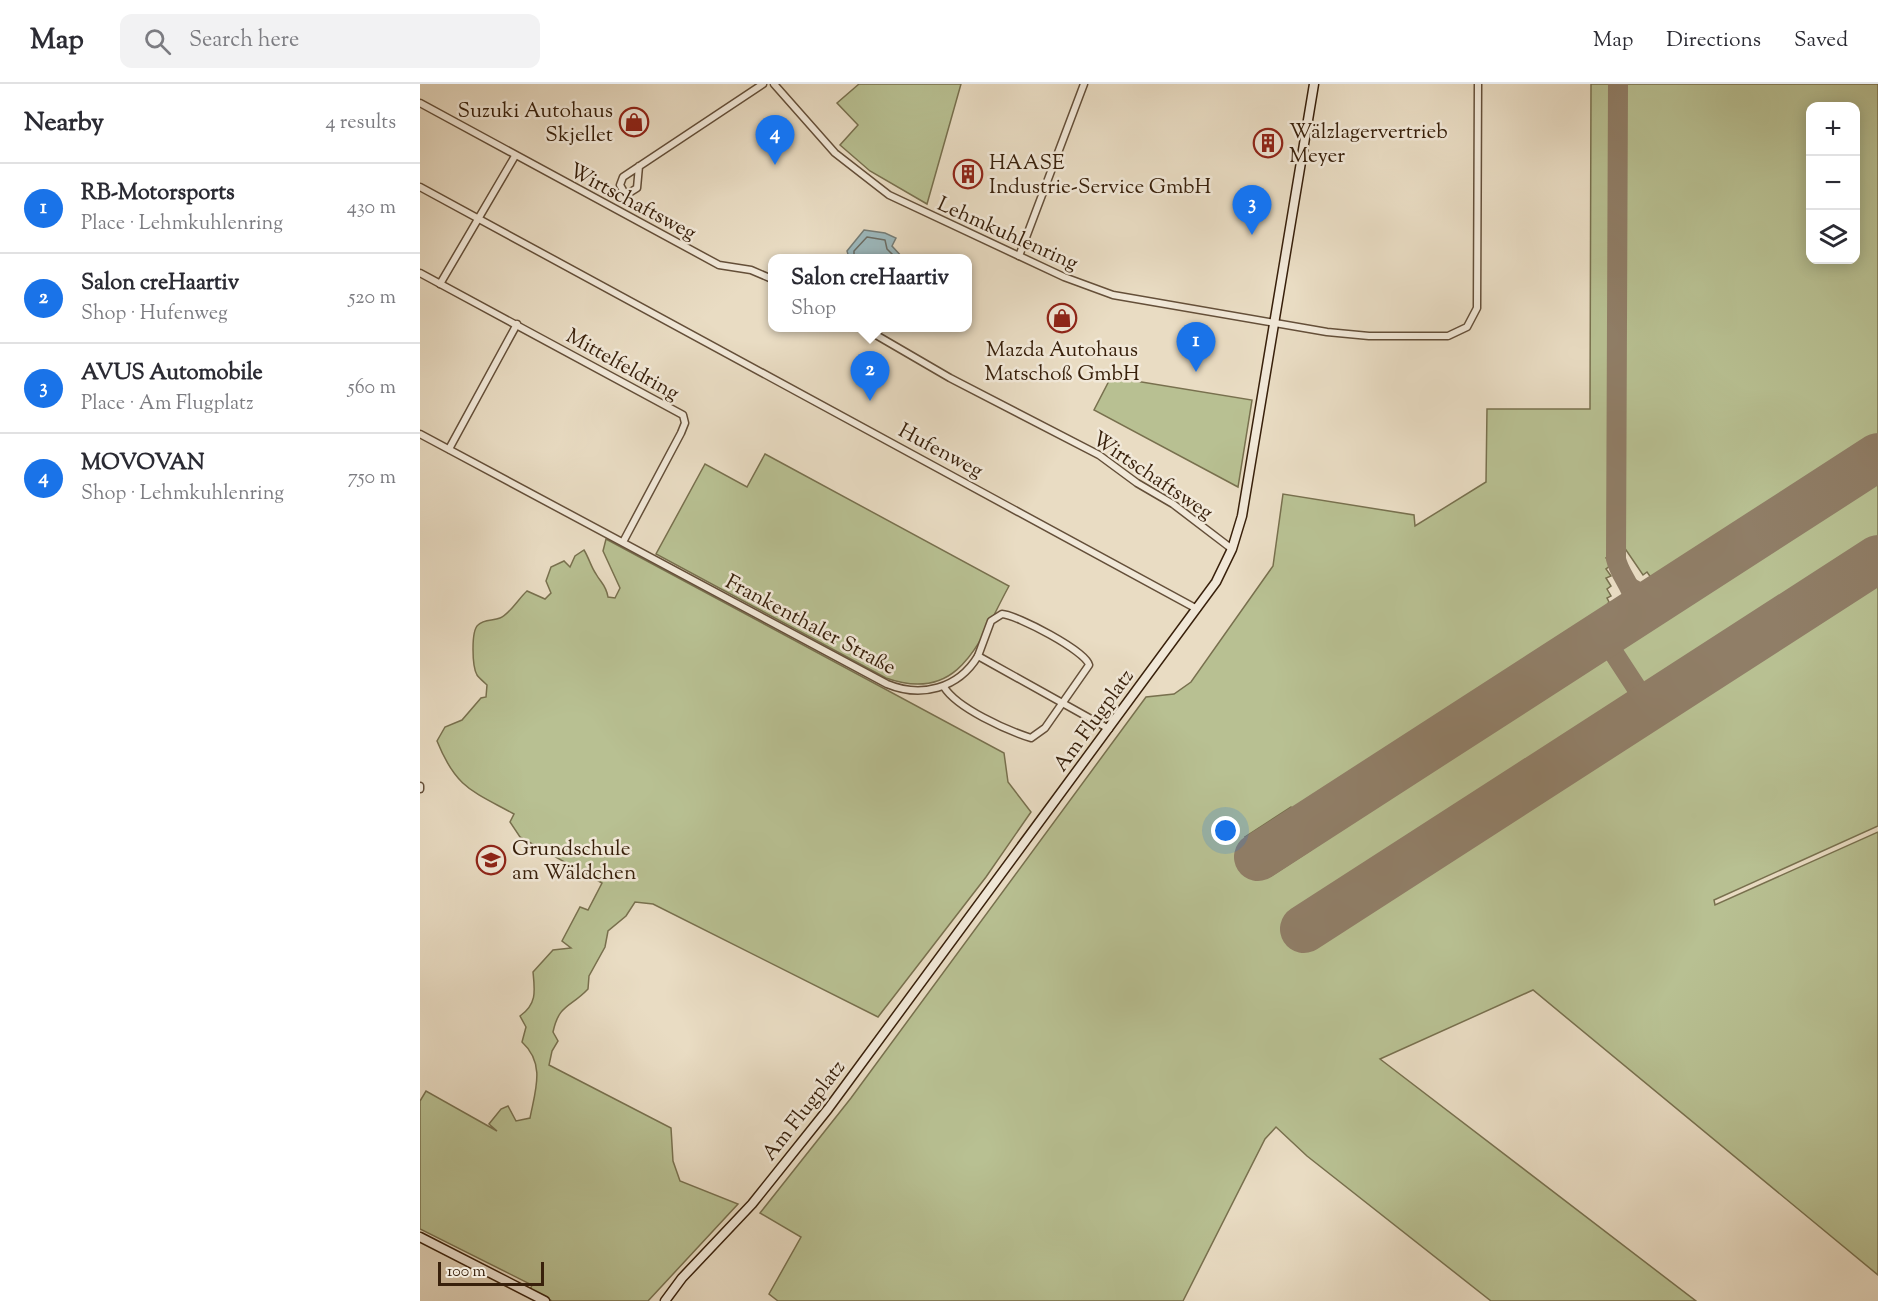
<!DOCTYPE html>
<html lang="en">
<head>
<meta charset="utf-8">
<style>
	:root { --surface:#fff; --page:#f2f2f3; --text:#2b2b33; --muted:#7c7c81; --line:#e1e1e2; --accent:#1a73e8 }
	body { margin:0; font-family:"Sorts Mill Goudy",serif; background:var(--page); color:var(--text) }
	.controls { position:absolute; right:18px; top:18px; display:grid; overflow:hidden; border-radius:12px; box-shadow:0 3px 15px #0003 }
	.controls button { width:54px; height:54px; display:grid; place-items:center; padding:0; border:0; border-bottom:2px solid var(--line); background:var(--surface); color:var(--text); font:30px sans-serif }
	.scale { position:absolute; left:18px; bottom:15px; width:106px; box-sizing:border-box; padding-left:6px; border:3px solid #38200b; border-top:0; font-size:16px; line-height:21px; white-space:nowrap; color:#38200b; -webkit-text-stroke:4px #f1e8d8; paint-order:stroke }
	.you { position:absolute; left:806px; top:747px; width:21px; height:21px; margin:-15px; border:4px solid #fff; border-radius:50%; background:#1a73e8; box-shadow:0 0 0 9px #1a73e833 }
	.badge { display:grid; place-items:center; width:39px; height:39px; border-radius:50%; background:var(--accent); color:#fff; font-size:20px; font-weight:700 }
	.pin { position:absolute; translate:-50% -50px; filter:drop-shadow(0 2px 3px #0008) }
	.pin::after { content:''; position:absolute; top:32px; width:21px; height:18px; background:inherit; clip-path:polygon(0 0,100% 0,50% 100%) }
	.popup { position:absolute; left:348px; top:170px; width:204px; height:78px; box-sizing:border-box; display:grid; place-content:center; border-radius:12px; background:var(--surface); filter:drop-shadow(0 2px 4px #0005); font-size:20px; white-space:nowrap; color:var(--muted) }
	.popup b { font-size:22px; color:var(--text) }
	.popup::after { content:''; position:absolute; left:50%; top:100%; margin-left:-12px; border:12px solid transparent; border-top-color:var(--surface) }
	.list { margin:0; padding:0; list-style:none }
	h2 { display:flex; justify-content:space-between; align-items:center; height:78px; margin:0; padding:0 24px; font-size:26px }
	h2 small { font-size:20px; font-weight:400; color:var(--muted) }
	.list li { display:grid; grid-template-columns:39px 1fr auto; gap:18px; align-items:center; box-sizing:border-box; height:90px; padding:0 24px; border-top:2px solid var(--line) }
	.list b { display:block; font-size:22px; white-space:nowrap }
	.list p { margin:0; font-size:20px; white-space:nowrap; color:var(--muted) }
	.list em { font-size:20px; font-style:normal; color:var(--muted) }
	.icon { flex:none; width:33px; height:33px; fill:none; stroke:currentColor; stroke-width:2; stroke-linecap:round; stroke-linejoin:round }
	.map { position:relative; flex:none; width:1458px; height:1217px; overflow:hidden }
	header { display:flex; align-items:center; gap:36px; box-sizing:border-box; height:84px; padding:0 30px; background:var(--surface); border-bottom:2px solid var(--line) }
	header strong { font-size:28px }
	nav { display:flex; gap:33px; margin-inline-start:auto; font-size:21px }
	.search { width:420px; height:54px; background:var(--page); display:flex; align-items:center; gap:15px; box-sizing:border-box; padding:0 21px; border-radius:12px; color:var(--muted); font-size:22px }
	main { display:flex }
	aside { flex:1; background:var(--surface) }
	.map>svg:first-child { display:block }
	.green { fill:#b8c092; stroke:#78704e; stroke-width:1.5; fill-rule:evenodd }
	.water { fill:#9cb9be; stroke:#747c76; stroke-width:1.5 }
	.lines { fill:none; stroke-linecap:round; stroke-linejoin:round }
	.shore { stroke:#6a6c64; stroke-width:1.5 }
	.taxiway { stroke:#907e67; stroke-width:20 }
	.runway { stroke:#907e67; stroke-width:48 }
	.street-casing { stroke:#644f39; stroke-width:9 }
	.secondary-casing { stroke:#38200b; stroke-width:11 }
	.street { stroke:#f1e8d8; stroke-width:6 }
	.secondary { stroke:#f1e8d8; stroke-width:8 }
	.labels { text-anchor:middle; stroke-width:5; stroke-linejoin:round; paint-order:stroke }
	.poi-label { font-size:21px; fill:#38200b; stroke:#f1e8d8; text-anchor:start }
	.street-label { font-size:21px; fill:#38200b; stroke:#f1e8d8 }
</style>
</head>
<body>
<header>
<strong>Map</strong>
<div class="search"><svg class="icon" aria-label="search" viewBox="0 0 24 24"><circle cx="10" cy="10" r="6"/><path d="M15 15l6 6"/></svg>Search here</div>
<nav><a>Map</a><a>Directions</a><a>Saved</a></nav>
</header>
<main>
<aside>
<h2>Nearby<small>4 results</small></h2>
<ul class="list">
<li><span class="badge">1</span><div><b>RB-Motorsports</b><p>Place · Lehmkuhlenring</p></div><em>430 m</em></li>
<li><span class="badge">2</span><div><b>Salon creHaartiv</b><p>Shop · Hufenweg</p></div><em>520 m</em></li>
<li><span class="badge">3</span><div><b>AVUS Automobile</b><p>Place · Am Flugplatz</p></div><em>560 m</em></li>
<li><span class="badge">4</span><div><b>MOVOVAN</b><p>Shop · Lehmkuhlenring</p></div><em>750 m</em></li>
</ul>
</aside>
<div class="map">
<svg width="1458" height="1217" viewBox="0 0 1458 1217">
	<rect width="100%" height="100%" fill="#e9dcc3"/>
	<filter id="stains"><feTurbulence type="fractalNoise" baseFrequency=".00333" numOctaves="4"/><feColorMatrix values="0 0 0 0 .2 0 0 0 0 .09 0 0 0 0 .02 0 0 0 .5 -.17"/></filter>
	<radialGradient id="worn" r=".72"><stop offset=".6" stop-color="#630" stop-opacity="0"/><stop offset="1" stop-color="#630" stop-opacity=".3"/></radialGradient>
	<g class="green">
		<polygon points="439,0 541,0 507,120 450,87 420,61 438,41 417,19"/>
		<polygon points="1171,0 1192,0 1191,470 1186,474 1191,481 1186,485 1191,492 1186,494 1191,502 1187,505 1191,512 1187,514 1189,518 1182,528 1185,531 876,730 871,723 825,753 851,792 891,766 887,759 1458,391 1458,742 1294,816 1295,821 1458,748 1458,1191 1113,906 960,975 1276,1217 1071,1217 887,1072 856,1043 845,1055 763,1217 358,1217 349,1210 381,1153 340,1129 431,1014 726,613 754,610 771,598 853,482 863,410 994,431 995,442 1066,398 1067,325 1170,325"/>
		<path d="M1203 0H1458V355L1239 496 1236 493 1232 495 1227 488 1223 491 1204 463 1202 464ZM1390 22H1436V176H1390Z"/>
		<polygon points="691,293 832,316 818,403 674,326"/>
		<path d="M345 370 589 502C560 555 541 621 466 594L236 470 285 380 327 403Z"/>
		<path d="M186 455 584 669 588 698 611 728 566 793 458 933 233 820 215 818 206 832 188 847 185 863 169 892 168 905C150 924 139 920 133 948L138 957 132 967 129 981 251 1044 253 1077 260 1097 318 1120 228 1217H132L110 1206 112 1201 0 1145V1017L6 1007 77 1047 69 1040 81 1025 88 1022 96 1037 110 1034C115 1007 126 980 102 958L106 943 100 932C117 920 115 907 113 888L133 866 151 864 142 857 160 823 168 826 182 799 100 753 90 738 94 730C52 707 36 704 17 657L25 643 42 636 61 614 66 613 67 601C64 598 59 594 57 591 52 582 51 547 58 541 64 535 73 537 80 534 89 531 99 514 107 507L125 515 131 509 126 497 131 483 144 477 150 483 155 472 164 466C169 474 171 483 176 490 181 499 186 501 188 513L195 514 200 504 183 467Z"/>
	</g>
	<polygon class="water" points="444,146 465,149 476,154 472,162 483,174 429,174 427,167"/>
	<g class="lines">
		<polyline class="shore" points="434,174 434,167 447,153 465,156 467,165 476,174"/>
		<g class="taxiway">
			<path d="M1198 0 1196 475C1201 498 1228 515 1204 537"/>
			<polyline points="1211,504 1227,513 1244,510"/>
			<polyline points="1182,551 1229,623"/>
		</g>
		<g class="runway">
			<polyline points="838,773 1458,373"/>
			<polyline points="884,845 1458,475"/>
		</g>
		<g class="street-casing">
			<g id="street">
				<polyline points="354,0 415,69 469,111 644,193 693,211 907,248 949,252 1028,252 1047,243 1057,224 1058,0"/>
				<polyline points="0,19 299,181 331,186 352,195"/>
				<polyline points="219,82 217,104 209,109 204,108 200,101 203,93 343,0"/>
				<polyline points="0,103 777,525"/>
				<polyline points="599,172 664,0"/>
				<polyline points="0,189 263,331 265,339 261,349 203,458"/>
				<polyline points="20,200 95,72"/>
				<polyline points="444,244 530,294 679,371 717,399 753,420 812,465"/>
				<path d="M0 350 467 600C501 614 538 605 558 572L689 645"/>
				<polyline points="29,365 97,240"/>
				<path d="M524 603C537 624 586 646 611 654L625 644 669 581C666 567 597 531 582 530L571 537 558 572"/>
				<polyline points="0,702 0,705"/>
			</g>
		</g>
		<g class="secondary-casing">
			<g id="secondary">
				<polyline points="0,1153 125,1217"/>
				<polyline points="245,1217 262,1194 332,1120 408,1025 796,498 812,465 822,432 894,0"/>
			</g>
		</g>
		<use href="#street" class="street"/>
		<use href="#secondary" class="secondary"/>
	</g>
	<defs>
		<g id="shop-ring" transform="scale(1.5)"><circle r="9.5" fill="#f1e8d8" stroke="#8f2418" stroke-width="1.5"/><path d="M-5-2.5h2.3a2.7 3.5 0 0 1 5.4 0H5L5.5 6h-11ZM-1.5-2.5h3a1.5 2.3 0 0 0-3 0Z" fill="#8f2418"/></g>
		<g id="building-ring" transform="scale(1.5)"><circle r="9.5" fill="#f1e8d8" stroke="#8f2418" stroke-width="1.5"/><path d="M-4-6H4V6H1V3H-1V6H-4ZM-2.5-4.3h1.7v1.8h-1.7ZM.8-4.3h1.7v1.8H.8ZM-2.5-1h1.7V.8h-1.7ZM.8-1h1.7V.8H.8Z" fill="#8f2418"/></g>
		<g id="school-ring" transform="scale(1.5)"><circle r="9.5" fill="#f1e8d8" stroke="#8f2418" stroke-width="1.5"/><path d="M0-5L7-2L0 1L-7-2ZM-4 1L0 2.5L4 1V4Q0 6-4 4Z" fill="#8f2418"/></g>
	</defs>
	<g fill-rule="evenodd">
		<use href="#shop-ring" x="214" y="38"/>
		<use href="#building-ring" x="848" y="59"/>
		<use href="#building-ring" x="548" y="90"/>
		<use href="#shop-ring" x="642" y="234"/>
		<use href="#school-ring" x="71" y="776"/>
	</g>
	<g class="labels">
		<g class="poi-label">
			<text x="193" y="33" text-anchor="end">Suzuki Autohaus<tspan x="193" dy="24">Skjellet</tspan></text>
			<text x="869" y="54">Wälzlagervertrieb<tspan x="869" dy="24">Meyer</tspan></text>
			<text x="569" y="85">HAASE<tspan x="569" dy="24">Industrie-Service GmbH</tspan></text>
			<text x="642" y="272" text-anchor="middle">Mazda Autohaus<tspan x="642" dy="24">Matschoß GmbH</tspan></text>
			<text x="92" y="771">Grundschule<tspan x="92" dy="24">am Wäldchen</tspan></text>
		</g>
		<g class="street-label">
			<text transform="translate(213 117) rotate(28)" y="7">Wirtschaftsweg</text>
			<text transform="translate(588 149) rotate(24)" y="7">Lehmkuhlenring</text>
			<text transform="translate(203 280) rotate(29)" y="7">Mittelfeldring</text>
			<text transform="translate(521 366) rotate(28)" y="7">Hufenweg</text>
			<text transform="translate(733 391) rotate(34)" y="7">Wirtschaftsweg</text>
			<text transform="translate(391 540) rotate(28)" y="7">Frankenthaler Straße</text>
			<text transform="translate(673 636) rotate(-54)" y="7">Am Flugplatz</text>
			<text transform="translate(383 1026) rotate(-52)" y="7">Am Flugplatz</text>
		</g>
	</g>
	<rect width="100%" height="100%" filter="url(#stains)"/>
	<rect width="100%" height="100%" fill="url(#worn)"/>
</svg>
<div class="controls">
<button>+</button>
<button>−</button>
<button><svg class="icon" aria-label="layers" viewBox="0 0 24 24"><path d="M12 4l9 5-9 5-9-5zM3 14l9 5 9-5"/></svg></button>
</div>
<div class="scale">100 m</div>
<div class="you"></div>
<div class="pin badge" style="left:776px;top:288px">1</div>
<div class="pin badge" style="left:450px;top:317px">2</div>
<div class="popup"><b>Salon creHaartiv</b>Shop</div>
<div class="pin badge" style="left:832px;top:151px">3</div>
<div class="pin badge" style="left:355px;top:81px">4</div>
</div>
</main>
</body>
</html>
